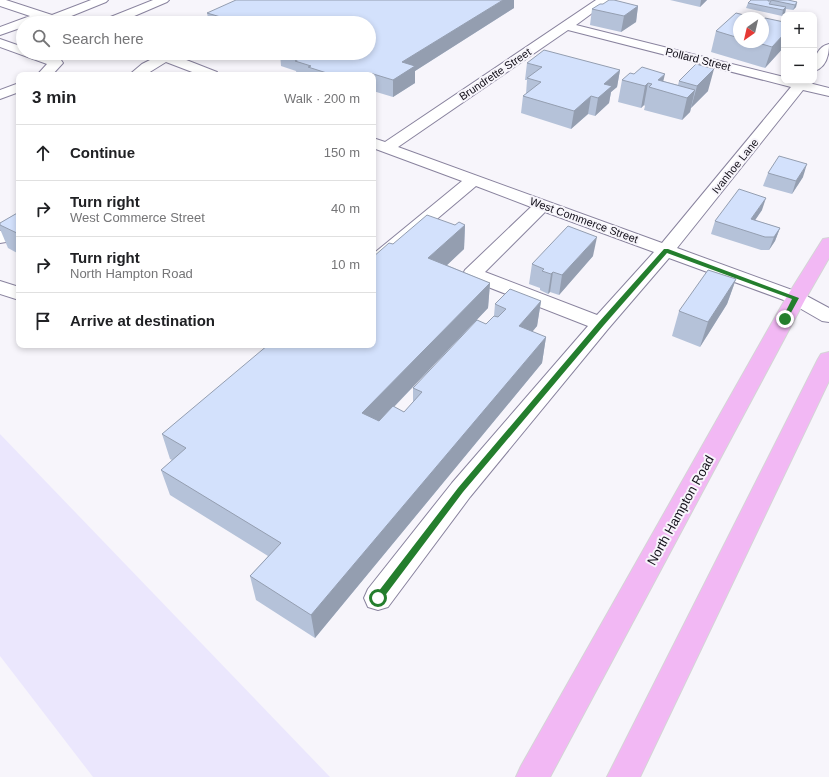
<!DOCTYPE html>
<html lang="en">
<head>
<meta charset="utf-8">
<style>
	:root { --surface:#fff; --page:#f2f2f2; --text:#202124; --muted:#757577; --line:#e0e0e0 }
	body { margin:0; font-family:Arial,sans-serif; background:var(--page); color:var(--text) }
	.controls { position:absolute; right:12px; top:12px; display:grid; overflow:hidden; border-radius:8px; box-shadow:0 2px 6px #0003 }
	.controls button { width:36px; height:36px; display:grid; place-items:center; padding:0; border:0; border-bottom:1px solid var(--line); background:var(--surface); color:var(--text); font:20px sans-serif }
	.compass { position:absolute; left:733px; top:12px; width:36px; height:36px; border-radius:50%; background:var(--surface); box-shadow:0 2px 6px #0003; rotate:214deg }
	.stop { position:absolute; width:12px; height:12px; margin:-9px; border:3px solid #247e2d; border-radius:50%; background:#fff }
	.stop.end { background:#247e2d; border-color:#fff; box-shadow:0 1px 4px #0008 }
	.list { margin:0; padding:0; list-style:none }
	h2 { display:flex; justify-content:space-between; align-items:center; height:52px; margin:0; padding:0 16px; font-size:17px }
	h2 small { font-size:13px; font-weight:400; color:var(--muted) }
	.list li { display:grid; grid-template-columns:26px 1fr auto; gap:12px; align-items:center; box-sizing:border-box; height:56px; padding:0 16px; border-top:1px solid var(--line) }
	.list b { display:block; font-size:15px; white-space:nowrap }
	.list p { margin:0; font-size:13px; white-space:nowrap; color:var(--muted) }
	.list em { font-size:13px; font-style:normal; color:var(--muted) }
	.icon { flex:none; width:22px; height:22px; fill:none; stroke:currentColor; stroke-width:2; stroke-linecap:round; stroke-linejoin:round }
	.map { position:relative; flex:none; width:829px; height:777px; overflow:hidden }
	.search { position:absolute; background:var(--surface); box-shadow:0 2px 6px #0003; left:16px; top:16px; width:360px; height:44px; display:flex; align-items:center; gap:10px; box-sizing:border-box; padding:0 14px; border-radius:22px; color:var(--muted); font-size:15px }
	.panel { position:absolute; background:var(--surface); box-shadow:0 2px 6px #0003; left:16px; top:72px; width:360px; height:276px; border-radius:8px }
	.map>svg:first-child { display:block }
	.built { fill:#ebe7fd }
	.lines { fill:none; stroke-linecap:round; stroke-linejoin:round }
	.minor-casing { stroke:#89839e; stroke-width:2 }
	.major-casing { stroke:#d4d4d6; stroke-width:2 }
	.minor { fill:#fff; fill-rule:evenodd }
	.major { fill:#f2b8f4; fill-rule:evenodd }
	.wall { fill:#b5c2d9 }
	.shaded-wall { fill:#949eb0 }
	.building { fill:#d3e1fc; stroke:#949eb0 }
	.route { fill:#247e2d }
	.labels { text-anchor:middle; stroke-width:4; stroke-linejoin:round; paint-order:stroke }
	.far-street-label { font-size:11px; fill:#120f19; stroke:#f7f5fb }
	.street-label { font-size:13px; fill:#120f19; stroke:#f7f5fb }
</style>
</head>
<body>
<div class="map">
<svg width="829" height="777" viewBox="0 0 829 777">
	<rect width="100%" height="100%" fill="#f7f5fb"/>
	<polygon class="built" points="0,434 330,777 93,777 0,656"/>
	<g class="lines">
		<g class="minor-casing">
			<g id="minor">
				<polygon points="0,0 6,0 52,15 91,0 108,0 106,2 64,19 68,20 70,23 52,23 42,20 33,23 23,23 23,27 0,35 0,27 30,16 0,6"/>
				<polygon points="153,0 169,0 167,2 118,23 101,23 103,20"/>
				<path d="M596 0H610L576 25 784 77V81H810L809 83 829 88V96L803 90 677 248 803 294 829 308V322L822 321 789 302 669 258 608 329 470 497 388 607 378 610 368 607 364 598 368 589 452 483 588 326 465 278 463 274 465 270 531 207 476 186 380 267 373 269V254L462 181 373 148V138L385 142ZM568 30 791 87 662 243 398 147ZM545 212 654 252 597 315 485 272Z"/>
				<polygon points="0,39 23,47 23,53 41,53 61,60 63,63 52,75 37,75 47,64 0,47"/>
				<path d="M829 44C829 55 826 68 814 71 814 60 816 47 829 44Z"/>
				<polygon points="147,53 171,54 217,72 219,75 200,75 166,62 145,75 129,75 142,64 154,58 149,56"/>
				<polygon points="19,83 19,92 0,99 0,90"/>
				<polygon points="19,222 19,234 6,242 0,243 0,231 13,223"/>
				<polygon points="0,281 19,287 19,300 0,294"/>
			</g>
		</g>
		<g class="major-casing">
			<g id="major">
				<polygon points="829,238 829,258 806,298 550,777 516,777 521,766 786,298 823,239"/>
				<polygon points="829,352 829,381 640,777 607,777 818,359 821,354"/>
			</g>
		</g>
		<use href="#minor" class="minor"/>
		<use href="#major" class="major"/>
	</g>
	<g class="wall">
		<polygon points="670,0 707,0 700,7"/>
		<polygon points="751,0 788,0 797,2 796,7 793,10 786,9 785,13 782,16 746,8 748,3"/>
		<polygon points="603,4 638,6 636,22 621,32 590,25 592,9"/>
		<polygon points="514,8 415,71 415,83 393,97 373,91 373,75 297,75 296,71 281,66 280,53 369,53 369,23 209,23 207,13"/>
		<polygon points="739,18 739,42 763,42 784,22 784,47 765,68 711,52 716,31"/>
		<polygon points="527,63 620,70 617,87 611,92 609,103 595,116 588,114 571,129 521,113 523,96 526,94 527,80 525,80"/>
		<polygon points="696,64 708,91 691,108 690,112 682,120 644,110 645,106 644,105 641,108 618,102 622,80 663,81 678,85 679,81"/>
		<polygon points="768,173 803,177 792,194 763,186"/>
		<polygon points="762,210 755,220 780,228 775,241 769,250 761,250 711,234 715,221"/>
		<polygon points="19,212 19,254 8,248 0,229 0,223"/>
		<polygon points="455,225 465,225 464,249 447,265 490,283 488,308 394,407 404,412 413,403 413,388 486,324 494,316 495,304 541,301 537,326 532,332 546,337 542,363 315,638 256,600 250,576 268,556 170,495 161,470 172,460 170,459 162,434 393,244"/>
		<polygon points="593,256 559,295 550,292 548,294 540,290 540,288 529,284 532,264"/>
		<polygon points="736,279 727,304 700,347 672,336 679,311"/>
	</g>
	<g class="shaded-wall">
		<polygon points="503,0 514,0 514,8 415,71 415,83 393,97 393,80 402,62"/>
		<polygon points="701,0 707,0 700,7"/>
		<polygon points="797,2 796,7 793,10 795,5"/>
		<polygon points="638,6 636,22 621,32 624,16"/>
		<polygon points="786,7 785,13 782,16 783,10"/>
		<polygon points="784,34 784,47 765,68 772,47"/>
		<polygon points="714,69 708,91 691,108 697,86"/>
		<polygon points="620,70 617,87 611,92 609,103 595,116 598,98 604,84"/>
		<polygon points="665,74 661,91 658,80"/>
		<polygon points="648,83 644,105 641,108 645,86"/>
		<polygon points="695,90 690,112 682,120 687,98"/>
		<polygon points="591,96 588,114 571,129 574,111"/>
		<polygon points="807,164 803,177 792,194 796,181"/>
		<polygon points="766,198 762,210 747,232 751,219"/>
		<polygon points="465,225 464,249 428,283 428,258"/>
		<polygon points="780,228 775,241 769,250 774,237"/>
		<polygon points="597,237 593,256 559,295 562,275"/>
		<polygon points="553,272 550,292 548,294 551,274"/>
		<polygon points="736,279 727,304 700,347 708,322"/>
		<polygon points="490,283 488,308 364,438 362,413"/>
		<polygon points="541,301 537,326 516,351 519,326"/>
		<polygon points="546,337 542,363 315,638 311,615"/>
	</g>
	<g class="building">
		<polygon points="236,0 503,0 402,62 415,66 393,80 370,73 366,75 333,75 308,67 311,66 295,61 303,57 291,53 369,53 369,23 241,23 207,13"/>
		<polygon points="609,0 614,0 638,6 624,16 592,9 600,4 603,4"/>
		<polygon points="751,0 768,0 768,1 771,1 769,4 786,7 783,10 748,3"/>
		<polygon points="771,0 788,0 797,2 795,5"/>
		<polygon points="736,13 756,18 739,18 739,38 716,31"/>
		<polygon points="765,18 784,22 784,34 772,47 755,42 763,42 763,20"/>
		<polygon points="544,50 620,70 604,84 612,86 598,98 591,96 574,111 523,96 541,82 527,78 542,67 527,63"/>
		<polygon points="696,64 714,69 697,86 679,81"/>
		<polygon points="642,67 665,74 658,80 695,90 687,98 649,87 652,84 648,83 645,86 622,80 630,73 634,74"/>
		<polygon points="779,156 807,164 796,181 768,173"/>
		<polygon points="739,189 766,198 751,219 780,228 774,237 765,237 715,221"/>
		<polygon points="19,212 19,234 0,225 0,223"/>
		<polygon points="427,215 455,225 459,222 465,225 428,258 490,283 362,413 379,421 393,406 404,412 422,392 413,388 477,320 486,324 494,316 498,317 506,309 495,304 510,289 541,301 519,326 546,337 311,615 250,576 281,543 161,470 186,448 162,434 268,345 373,345 373,257 389,243 393,244"/>
		<polygon points="568,226 597,237 562,275 553,272 551,274 542,271 544,269 532,264"/>
		<polygon points="708,270 736,279 708,322 679,311"/>
	</g>
	<polygon class="route" points="664,249 668,249 799,298 787,320 782,320 782,319 792,299 667,253 604,325 463,492 381,601 375,601 375,596 458,488 599,322"/>
	<g class="labels">
		<g class="far-street-label">
			<text transform="translate(698 59) rotate(14)" y="4">Pollard Street</text>
			<text transform="translate(495 74) rotate(-34)" y="4">Brundrette Street</text>
			<text transform="translate(735 166) rotate(-51)" y="4">Ivanhoe Lane</text>
			<text transform="translate(584 220) rotate(20)" y="4">West Commerce Street</text>
		</g>
		<g class="street-label">
			<text transform="translate(680 510) rotate(-61)" y="5">North Hampton Road</text>
		</g>
	</g>
</svg>
<div class="controls">
<button>+</button>
<button>−</button>
</div>
<svg class="compass" viewBox="-18 -18 36 36"><path d="M0-13l5 13h-10z" fill="#e53935"/><path d="M0 13l5-13h-10z" fill="#757577"/></svg>
<div class="stop" style="left:378px;top:598px"></div>
<div class="stop end" style="left:785px;top:319px"></div>
<div class="search"><svg class="icon" aria-label="search" viewBox="0 0 24 24"><circle cx="10" cy="10" r="6"/><path d="M15 15l6 6"/></svg>Search here</div>
<section class="panel">
<h2>3 min<small>Walk · 200 m</small></h2>
<ul class="list">
<li><svg class="icon" aria-label="ahead" viewBox="0 0 24 24"><path d="M12 20V5M6 11l6-6 6 6"/></svg><div><b>Continue</b></div><em>150 m</em></li>
<li><svg class="icon" aria-label="right" viewBox="0 0 24 24"><path d="M7 20v-9h11M14 6l5 5-5 5"/></svg><div><b>Turn right</b><p>West Commerce Street</p></div><em>40 m</em></li>
<li><svg class="icon" aria-label="right" viewBox="0 0 24 24"><path d="M7 20v-9h11M14 6l5 5-5 5"/></svg><div><b>Turn right</b><p>North Hampton Road</p></div><em>10 m</em></li>
<li><svg class="icon" aria-label="arrive" viewBox="0 0 24 24"><path d="M6 21V4h12l-3 4 3 4H6"/></svg><div><b>Arrive at destination</b></div></li>
</ul>
</section>
</div>
</body>
</html>
